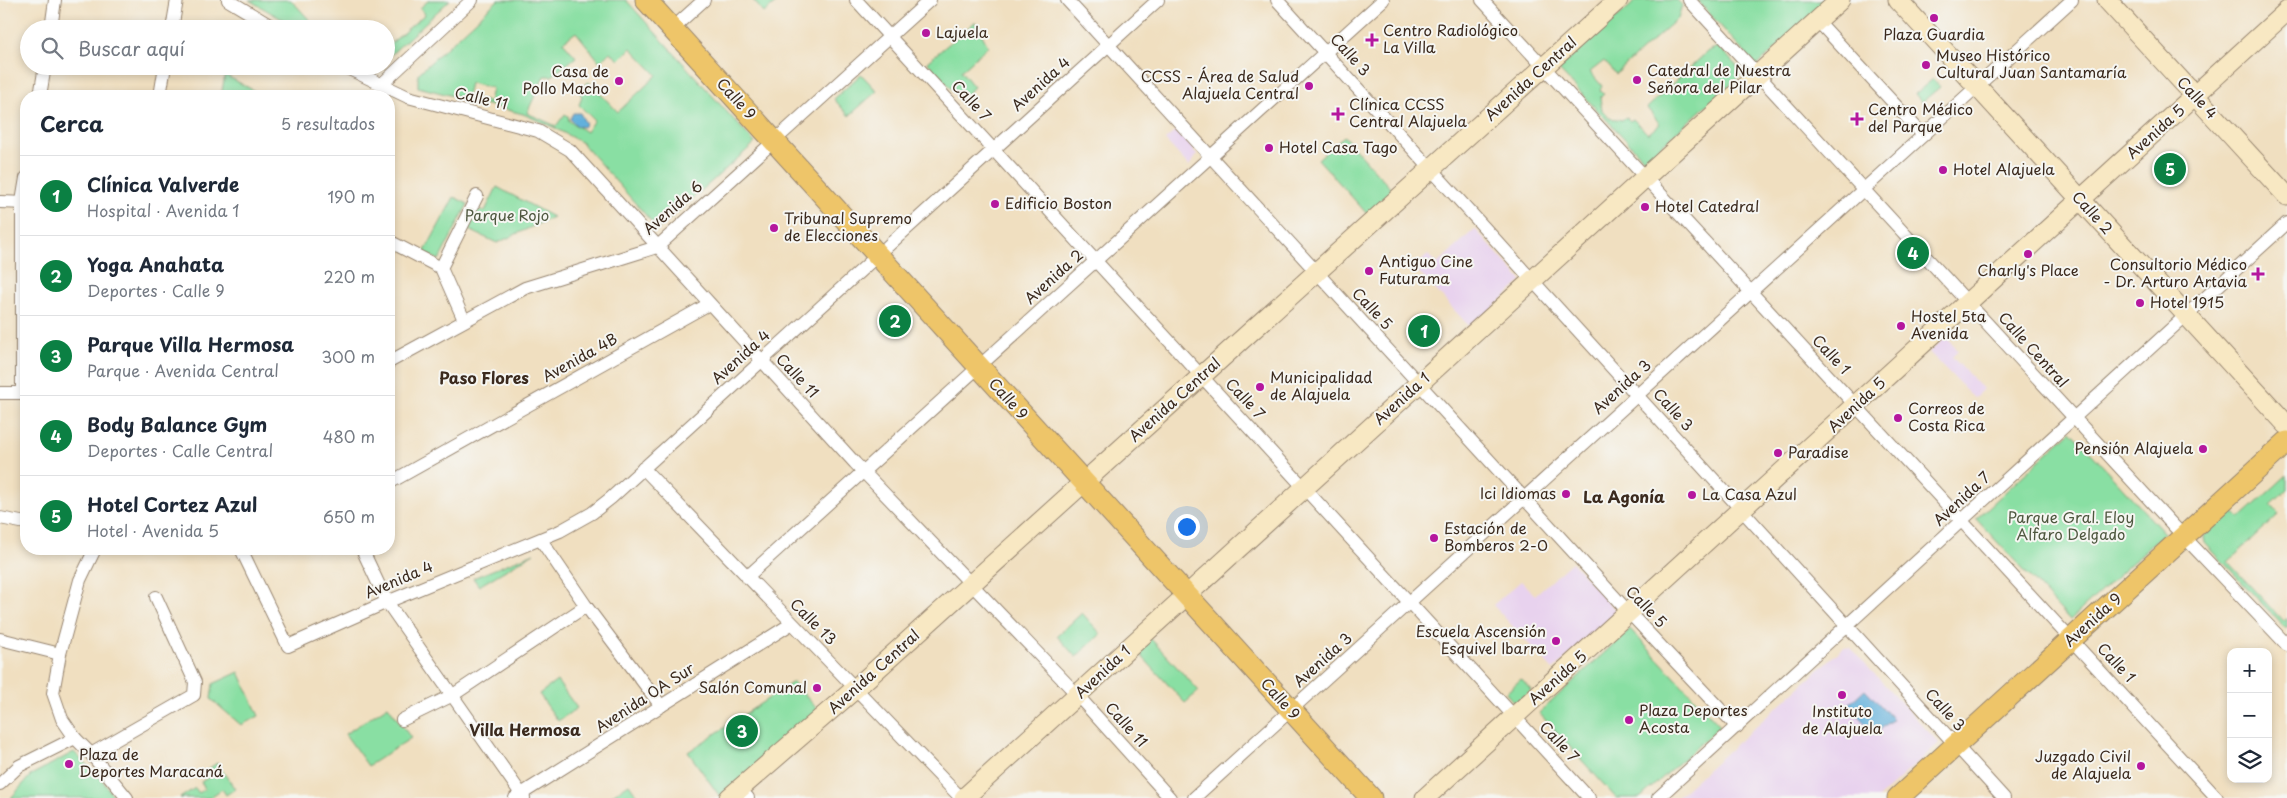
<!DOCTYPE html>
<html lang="es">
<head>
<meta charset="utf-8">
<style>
	:root { --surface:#fff; --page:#f6f6f7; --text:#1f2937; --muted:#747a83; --line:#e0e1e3; --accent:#0b8043 }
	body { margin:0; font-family:"Playpen Sans",sans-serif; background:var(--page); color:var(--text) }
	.controls { position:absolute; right:15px; bottom:15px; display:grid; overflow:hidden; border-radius:10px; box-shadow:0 2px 8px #0003 }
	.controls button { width:45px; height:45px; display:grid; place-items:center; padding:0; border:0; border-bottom:1px solid var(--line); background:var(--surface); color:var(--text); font:25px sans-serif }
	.you { position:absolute; left:1186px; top:526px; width:18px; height:18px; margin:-12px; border:4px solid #fff; border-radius:50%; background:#1a73e8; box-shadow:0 0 0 8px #1a73e833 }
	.badge { display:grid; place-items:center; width:32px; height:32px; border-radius:50%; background:var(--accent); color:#fff; font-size:16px; font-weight:700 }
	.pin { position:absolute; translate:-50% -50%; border:2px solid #fff; box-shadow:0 1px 5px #0006 }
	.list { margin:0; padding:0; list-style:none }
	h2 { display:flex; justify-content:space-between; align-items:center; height:65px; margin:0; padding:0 20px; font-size:21px }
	h2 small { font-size:16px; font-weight:400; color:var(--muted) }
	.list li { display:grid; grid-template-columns:32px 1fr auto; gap:15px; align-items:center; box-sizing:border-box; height:80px; padding:0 20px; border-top:1px solid var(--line) }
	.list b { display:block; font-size:19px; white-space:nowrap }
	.list p { margin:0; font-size:16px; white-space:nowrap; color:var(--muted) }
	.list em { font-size:16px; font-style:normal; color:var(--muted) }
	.icon { flex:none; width:28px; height:28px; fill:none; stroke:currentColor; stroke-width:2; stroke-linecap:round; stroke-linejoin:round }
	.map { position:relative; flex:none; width:2287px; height:798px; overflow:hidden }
	.search { position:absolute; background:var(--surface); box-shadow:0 2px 8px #0003; left:20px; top:20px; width:375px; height:55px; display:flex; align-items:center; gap:12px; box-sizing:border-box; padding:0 18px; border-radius:28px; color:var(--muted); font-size:19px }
	.panel { position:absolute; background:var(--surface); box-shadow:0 2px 8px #0003; left:20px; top:90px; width:375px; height:465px; border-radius:20px }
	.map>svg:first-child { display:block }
	.built { fill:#e8d2ee }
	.green { fill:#89dfa3; stroke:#628460; fill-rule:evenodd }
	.water { fill:#62b0dc; stroke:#4e6d7d }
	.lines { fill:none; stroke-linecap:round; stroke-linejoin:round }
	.street-casing { stroke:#96846f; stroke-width:14 }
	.secondary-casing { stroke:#96846f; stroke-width:21 }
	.primary-casing { stroke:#96846f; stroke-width:23 }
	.street { stroke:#fff; stroke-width:12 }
	.secondary { stroke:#f8e8c3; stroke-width:19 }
	.primary { stroke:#eec569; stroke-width:21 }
	.poi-dot { fill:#b5179e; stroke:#f6f6f2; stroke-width:2 }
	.labels { text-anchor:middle; stroke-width:4; stroke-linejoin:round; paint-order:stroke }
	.poi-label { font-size:15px; fill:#3b2a1e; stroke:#f6f6f2; text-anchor:start }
	.street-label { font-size:15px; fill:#3b2a1e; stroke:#f6f6f2 }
	.park-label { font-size:15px; fill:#4e573f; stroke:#f6f6f2 }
	.neighbourhood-label { font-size:16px; font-weight:bold; fill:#3b2a1e; stroke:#f6f6f2 }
</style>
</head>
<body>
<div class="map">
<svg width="2287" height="798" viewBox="0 0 2287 798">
	<rect width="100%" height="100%" fill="#f6f6f2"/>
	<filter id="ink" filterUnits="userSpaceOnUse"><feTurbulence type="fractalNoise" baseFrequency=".02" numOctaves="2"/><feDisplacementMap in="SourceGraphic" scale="10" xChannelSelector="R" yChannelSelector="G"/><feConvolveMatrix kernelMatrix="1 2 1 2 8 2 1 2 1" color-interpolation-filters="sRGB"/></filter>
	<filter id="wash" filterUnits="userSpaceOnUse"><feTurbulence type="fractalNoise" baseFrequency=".0096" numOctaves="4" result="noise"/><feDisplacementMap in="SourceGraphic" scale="20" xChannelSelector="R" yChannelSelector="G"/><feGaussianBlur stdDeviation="1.12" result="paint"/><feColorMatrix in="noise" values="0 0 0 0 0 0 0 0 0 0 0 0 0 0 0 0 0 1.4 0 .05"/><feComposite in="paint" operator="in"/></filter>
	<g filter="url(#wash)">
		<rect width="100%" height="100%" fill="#f0dfc0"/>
		<g class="built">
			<polygon points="1177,130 1195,149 1193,151 1197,155 1189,166 1165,140"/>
			<polygon points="1475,229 1522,281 1471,328 1414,267 1428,255 1437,264"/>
			<polygon points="1946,337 1958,351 1952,357 1983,389 1974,398 1929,352"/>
			<polygon points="1572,562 1617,612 1553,670 1493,605 1521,581 1535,595"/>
			<polygon points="1844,647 1850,648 1939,743 1878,798 1676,798"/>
		</g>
		<g class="green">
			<polygon points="249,0 291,0 318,29 299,29"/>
			<polygon points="429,0 450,0 386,59 386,45 388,46 425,14 420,8"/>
			<path d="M498 0H626L755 143 658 229 582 143 553 127 523 114 418 87V74ZM576 32 600 62 610 52 619 60 631 48 657 75 618 112 589 82 578 89 582 97 579 105 594 120 586 132 569 121 568 116 565 114 556 126 527 113 544 76H552L576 57 563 42ZM470 83 492 88 489 102 467 96Z"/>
			<polygon points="753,0 779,0 764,13"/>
			<polygon points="1637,0 1677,0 1682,5 1678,18 1616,74 1604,61 1590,72 1602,86 1600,90 1604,94 1600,98 1602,110 1609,118 1622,120 1626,117 1630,121 1633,119 1648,134 1660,124 1647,108 1708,51 1719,47 1743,73 1645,160 1558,69"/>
			<polygon points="1697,0 1829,0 1757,66"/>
			<polygon points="975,22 988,46 961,71 974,87 961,99 927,62"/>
			<polygon points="861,74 877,91 849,116 834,99"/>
			<polygon points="225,75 264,96 221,96"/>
			<polygon points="1933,79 1940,87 1922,102 1915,94"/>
			<polygon points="1344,136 1393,191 1368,215 1318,159"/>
			<polygon points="497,187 553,217 497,243 467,229 476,211 485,211"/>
			<polygon points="454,197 468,204 439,260 424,253"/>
			<polygon points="2071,431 2164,533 2070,620 1976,519"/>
			<polygon points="2287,475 2287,490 2271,505 2279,514 2228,562 2283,621 2287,618 2287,628 2285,628 2205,543 2204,536 2231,510 2240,518"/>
			<polygon points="534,553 479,586 473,578"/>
			<polygon points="1082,613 1101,634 1076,657 1057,636"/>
			<polygon points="1630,629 1720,726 1640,798 1616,798 1539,713"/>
			<polygon points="1151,639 1199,691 1185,703 1138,652"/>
			<polygon points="239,672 259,716 241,725 211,699 213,684"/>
			<polygon points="1521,679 1531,690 1516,705 1506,693"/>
			<polygon points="557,681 577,708 558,721 539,694"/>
			<polygon points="793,682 820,712 721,798 688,752"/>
			<polygon points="388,706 411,738 368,766 345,734"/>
			<polygon points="74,752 102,780 115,798 11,798 31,775"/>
			<polygon points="217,763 235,789 226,795 222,789 209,798 180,798 195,788 199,793 205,789 201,782 212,775 208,769"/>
			<polygon points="629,784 639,798 612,798 611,796"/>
		</g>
		<g class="water">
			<polygon points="573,113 580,113 586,124 583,127 577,126 570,119"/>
			<polygon points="1865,689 1893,719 1875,734 1848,705"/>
		</g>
	</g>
	<g filter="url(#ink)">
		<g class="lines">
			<g class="street-casing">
				<g id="street">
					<polyline points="228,0 276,29"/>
					<polyline points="856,0 1589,798"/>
					<polyline points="1067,0 1622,605 1737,727"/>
					<polyline points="1277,0 2004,798"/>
					<polyline points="1482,0 2217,798"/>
					<polyline points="1689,0 2172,524 2287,645"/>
					<polyline points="1817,20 1923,135"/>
					<polyline points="51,29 55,0"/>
					<polyline points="172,29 177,0"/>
					<polyline points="672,29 704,0"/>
					<polyline points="343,66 408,97 538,131 570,150 855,463 1069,686 1170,798"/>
					<polyline points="381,85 472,0"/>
					<polyline points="40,96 45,66"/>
					<polyline points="160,96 165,66"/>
					<polyline points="0,202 26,203"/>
					<polyline points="389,241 441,268 464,320"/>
					<polyline points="441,268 477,196"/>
					<polyline points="389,362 525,288 657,247 930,0"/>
					<polyline points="0,393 26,393"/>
					<polyline points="22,393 22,202 26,178"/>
					<polyline points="643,468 961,798"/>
					<polyline points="389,483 709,304"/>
					<polyline points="0,518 26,523"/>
					<polyline points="541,540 586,606 661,706"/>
					<polyline points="95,549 80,580 60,654 53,693 62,719 75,738 91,754 127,798"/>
					<polyline points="241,549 288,646 387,602 560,531 592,513 611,498 1158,0"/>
					<polyline points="362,549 387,602 524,798"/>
					<polyline points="747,577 1383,0"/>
					<polyline points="0,639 60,654"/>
					<polyline points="402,720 453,695 586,606"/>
					<polyline points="91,754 194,695 195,682 156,597"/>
					<polyline points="0,784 19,766 75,738"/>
					<polyline points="740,789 748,798"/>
					<polyline points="515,798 791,624"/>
					<polyline points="1194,798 2072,0"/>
					<polyline points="1658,798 2287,223"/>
				</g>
			</g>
			<g class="secondary-casing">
				<g id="secondary">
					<polyline points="1898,0 2287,425"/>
					<polyline points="2107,0 2287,196"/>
					<polyline points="729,798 856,688 1618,0"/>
					<polyline points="964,798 1840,0"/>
					<polyline points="1425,798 2287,11"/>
				</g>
			</g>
			<g class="primary-casing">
				<g id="primary">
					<polyline points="646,0 1371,798"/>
					<polyline points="1898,798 2287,442"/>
				</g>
			</g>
			<use href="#street" class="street"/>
			<use href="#secondary" class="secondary"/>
			<use href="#primary" class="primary"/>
		</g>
	</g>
	<g class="poi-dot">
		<circle cx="1934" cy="18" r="5"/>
		<circle cx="926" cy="33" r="5"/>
		<path d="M1369.5 32.5h5v5h5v5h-5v5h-5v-5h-5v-5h5z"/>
		<circle cx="1926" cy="65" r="5"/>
		<circle cx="1637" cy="80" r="5"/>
		<circle cx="619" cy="81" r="5"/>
		<circle cx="1309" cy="86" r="5"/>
		<path d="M1335.5 106.5h5v5h5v5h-5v5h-5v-5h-5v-5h5z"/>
		<path d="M1854.5 111.5h5v5h5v5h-5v5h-5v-5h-5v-5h5z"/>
		<circle cx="1269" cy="148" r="5"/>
		<circle cx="1943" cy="170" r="5"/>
		<circle cx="995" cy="204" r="5"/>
		<circle cx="1645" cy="207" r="5"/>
		<circle cx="774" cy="228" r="5"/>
		<circle cx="2028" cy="254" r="5"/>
		<circle cx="1369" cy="271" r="5"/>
		<path d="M2255.5 266.5h5v5h5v5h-5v5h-5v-5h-5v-5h5z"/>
		<circle cx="2140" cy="303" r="5"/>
		<circle cx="1901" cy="326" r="5"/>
		<circle cx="1260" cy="387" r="5"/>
		<circle cx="1898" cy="418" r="5"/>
		<circle cx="2203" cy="449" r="5"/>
		<circle cx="1778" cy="453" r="5"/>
		<circle cx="1566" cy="494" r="5"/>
		<circle cx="1692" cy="495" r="5"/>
		<circle cx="1434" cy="538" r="5"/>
		<circle cx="1556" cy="641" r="5"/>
		<circle cx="817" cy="688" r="5"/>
		<circle cx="1842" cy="695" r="5"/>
		<circle cx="1629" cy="720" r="5"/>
		<circle cx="69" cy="764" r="5"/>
		<circle cx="2141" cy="766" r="5"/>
	</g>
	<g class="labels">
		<g class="poi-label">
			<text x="1383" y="36">Centro Radiológico<tspan x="1383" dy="17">La Villa</tspan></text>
			<text x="936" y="38">Lajuela</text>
			<text x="1934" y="40" text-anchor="middle">Plaza Guardia</text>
			<text x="1936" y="61">Museo Histórico<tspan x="1936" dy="17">Cultural Juan Santamaría</tspan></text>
			<text x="1647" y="76">Catedral de Nuestra<tspan x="1647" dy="17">Señora del Pilar</tspan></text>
			<text x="609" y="77" text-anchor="end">Casa de<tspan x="609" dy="17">Pollo Macho</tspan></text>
			<text x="1299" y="82" text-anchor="end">CCSS - Área de Salud<tspan x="1299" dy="17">Alajuela Central</tspan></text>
			<text x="1349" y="110">Clínica CCSS<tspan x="1349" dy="17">Central Alajuela</tspan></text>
			<text x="1868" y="115">Centro Médico<tspan x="1868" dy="17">del Parque</tspan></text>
			<text x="1279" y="153">Hotel Casa Tago</text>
			<text x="1953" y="175">Hotel Alajuela</text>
			<text x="1005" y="209">Edificio Boston</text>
			<text x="1655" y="212">Hotel Catedral</text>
			<text x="784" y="224">Tribunal Supremo<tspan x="784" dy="17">de Elecciones</tspan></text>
			<text x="1379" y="267">Antiguo Cine<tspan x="1379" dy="17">Futurama</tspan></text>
			<text x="2247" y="270" text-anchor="end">Consultorio Médico<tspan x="2247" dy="17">- Dr. Arturo Artavia</tspan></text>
			<text x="2028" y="276" text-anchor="middle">Charly's Place</text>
			<text x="2150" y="308">Hotel 1915</text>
			<text x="1911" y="322">Hostel 5ta<tspan x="1911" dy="17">Avenida</tspan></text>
			<text x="1270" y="383">Municipalidad<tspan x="1270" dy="17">de Alajuela</tspan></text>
			<text x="1908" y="414">Correos de<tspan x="1908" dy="17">Costa Rica</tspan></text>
			<text x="2193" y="454" text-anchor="end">Pensión Alajuela</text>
			<text x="1788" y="458">Paradise</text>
			<text x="1556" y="499" text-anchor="end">Ici Idiomas</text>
			<text x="1702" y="500">La Casa Azul</text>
			<text x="1444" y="534">Estación de<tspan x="1444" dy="17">Bomberos 2-0</tspan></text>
			<text x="1546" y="637" text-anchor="end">Escuela Ascensión<tspan x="1546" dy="17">Esquivel Ibarra</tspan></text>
			<text x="807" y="693" text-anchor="end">Salón Comunal</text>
			<text x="1639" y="716">Plaza Deportes<tspan x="1639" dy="17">Acosta</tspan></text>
			<text x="1842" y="717" text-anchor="middle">Instituto<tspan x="1842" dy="17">de Alajuela</tspan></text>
			<text x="79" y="760">Plaza de<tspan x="79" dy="17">Deportes Maracaná</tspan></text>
			<text x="2131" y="762" text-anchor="end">Juzgado Civil<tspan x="2131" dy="17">de Alajuela</tspan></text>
		</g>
		<g class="street-label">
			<text transform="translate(1350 55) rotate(48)" y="5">Calle 3</text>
			<text transform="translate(1531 79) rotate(-42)" y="5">Avenida Central</text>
			<text transform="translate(1041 84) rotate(-42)" y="5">Avenida 4</text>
			<text transform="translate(2197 98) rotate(47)" y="5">Calle 4</text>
			<text transform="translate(481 99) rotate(13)" y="5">Calle 11</text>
			<text transform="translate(736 99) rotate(48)" y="5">Calle 9</text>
			<text transform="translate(971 101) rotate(47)" y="5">Calle 7</text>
			<text transform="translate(2156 132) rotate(-42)" y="5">Avenida 5</text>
			<text transform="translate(673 208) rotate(-41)" y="5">Avenida 6</text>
			<text transform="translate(2092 213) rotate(48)" y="5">Calle 2</text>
			<text transform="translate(1054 277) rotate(-42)" y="5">Avenida 2</text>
			<text transform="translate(1372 309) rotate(47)" y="5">Calle 5</text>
			<text transform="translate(2033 350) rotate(48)" y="5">Calle Central</text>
			<text transform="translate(1831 355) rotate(47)" y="5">Calle 1</text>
			<text transform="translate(741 357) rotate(-42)" y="5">Avenida 4</text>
			<text transform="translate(580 358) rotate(-29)" y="5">Avenida 4B</text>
			<text transform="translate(797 376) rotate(47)" y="5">Calle 11</text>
			<text transform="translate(1622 387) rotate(-42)" y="5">Avenida 3</text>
			<text transform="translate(1008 399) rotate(48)" y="5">Calle 9</text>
			<text transform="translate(1245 399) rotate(47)" y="5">Calle 7</text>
			<text transform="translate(1402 399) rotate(-42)" y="5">Avenida 1</text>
			<text transform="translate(1175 400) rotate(-42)" y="5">Avenida Central</text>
			<text transform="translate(1857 405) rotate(-43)" y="5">Avenida 5</text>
			<text transform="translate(1673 410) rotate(48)" y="5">Calle 3</text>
			<text transform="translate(1962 499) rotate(-43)" y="5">Avenida 7</text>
			<text transform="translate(399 580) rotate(-23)" y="5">Avenida 4</text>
			<text transform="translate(1646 607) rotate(46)" y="5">Calle 5</text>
			<text transform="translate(2093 620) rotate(-42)" y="5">Avenida 9</text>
			<text transform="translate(813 622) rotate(45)" y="5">Calle 13</text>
			<text transform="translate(1323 660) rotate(-42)" y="5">Avenida 3</text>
			<text transform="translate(2116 663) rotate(47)" y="5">Calle 1</text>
			<text transform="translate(874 672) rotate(-42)" y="5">Avenida Central</text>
			<text transform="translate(1103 672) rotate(-43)" y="5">Avenida 1</text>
			<text transform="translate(1558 678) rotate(-42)" y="5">Avenida 5</text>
			<text transform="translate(645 698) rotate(-33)" y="5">Avenida 0A Sur</text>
			<text transform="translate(1280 699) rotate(48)" y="5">Calle 9</text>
			<text transform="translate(1945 710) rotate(48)" y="5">Calle 3</text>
			<text transform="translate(1126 725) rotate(48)" y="5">Calle 11</text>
			<text transform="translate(1559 742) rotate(47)" y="5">Calle 7</text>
		</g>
		<g class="park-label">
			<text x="507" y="221">Parque Rojo</text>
			<text x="2071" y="523">Parque Gral. Eloy<tspan x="2071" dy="17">Alfaro Delgado</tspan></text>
		</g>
		<g class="neighbourhood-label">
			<text x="484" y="384">Paso Flores</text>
			<text x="1624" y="503">La Agonía</text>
			<text x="525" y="736">Villa Hermosa</text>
		</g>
	</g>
</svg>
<div class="controls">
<button>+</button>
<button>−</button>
<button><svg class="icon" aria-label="layers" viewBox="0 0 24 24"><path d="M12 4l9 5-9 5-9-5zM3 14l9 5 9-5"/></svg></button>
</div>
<div class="you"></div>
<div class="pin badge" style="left:1424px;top:331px">1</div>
<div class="pin badge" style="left:895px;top:321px">2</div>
<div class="pin badge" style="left:742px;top:731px">3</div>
<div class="pin badge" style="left:1913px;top:253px">4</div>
<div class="pin badge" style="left:2170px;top:169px">5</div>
<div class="search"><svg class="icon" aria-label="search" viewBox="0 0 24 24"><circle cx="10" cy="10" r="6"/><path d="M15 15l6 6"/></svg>Buscar aquí</div>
<section class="panel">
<h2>Cerca<small>5 resultados</small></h2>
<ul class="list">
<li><span class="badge">1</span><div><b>Clínica Valverde</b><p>Hospital · Avenida 1</p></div><em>190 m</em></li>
<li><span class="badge">2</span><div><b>Yoga Anahata</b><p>Deportes · Calle 9</p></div><em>220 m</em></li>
<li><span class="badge">3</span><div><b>Parque Villa Hermosa</b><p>Parque · Avenida Central</p></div><em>300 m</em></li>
<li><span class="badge">4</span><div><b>Body Balance Gym</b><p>Deportes · Calle Central</p></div><em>480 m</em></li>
<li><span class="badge">5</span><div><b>Hotel Cortez Azul</b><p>Hotel · Avenida 5</p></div><em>650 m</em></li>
</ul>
</section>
</div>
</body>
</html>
